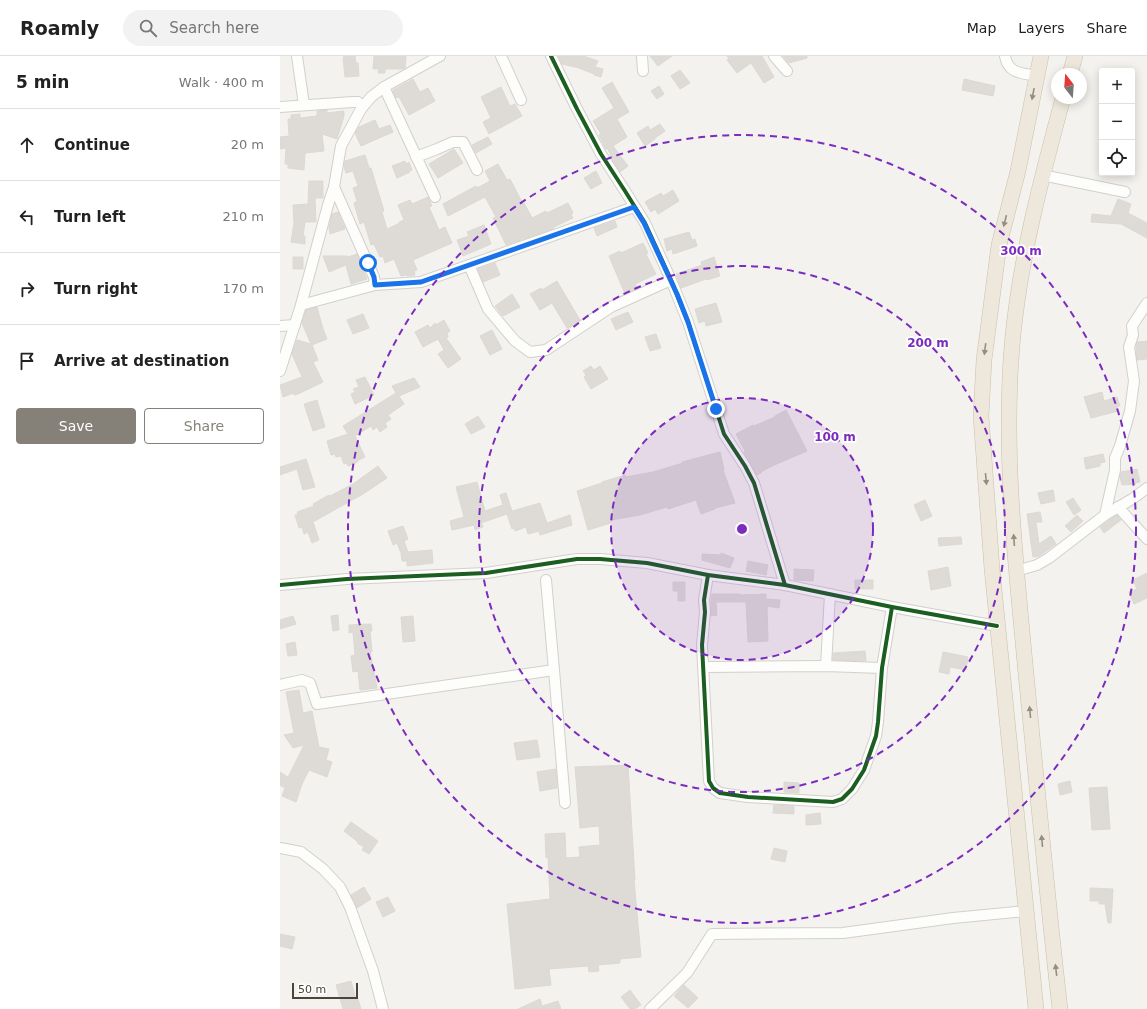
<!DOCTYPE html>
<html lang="en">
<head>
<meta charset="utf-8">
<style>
	:root { --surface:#fff; --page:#f2f2f2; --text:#222; --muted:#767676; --line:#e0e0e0; --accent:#868178 }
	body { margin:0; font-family:"DejaVu Sans",sans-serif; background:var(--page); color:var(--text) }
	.controls { position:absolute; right:12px; top:12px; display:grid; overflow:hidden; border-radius:4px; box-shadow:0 2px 10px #0003 }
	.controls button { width:36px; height:36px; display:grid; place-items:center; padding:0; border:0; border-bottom:1px solid var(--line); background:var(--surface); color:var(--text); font:20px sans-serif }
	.compass { position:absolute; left:771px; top:12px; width:36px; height:36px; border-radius:50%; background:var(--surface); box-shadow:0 2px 10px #0003; rotate:343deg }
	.scale { position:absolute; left:12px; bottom:10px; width:66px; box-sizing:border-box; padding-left:4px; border:2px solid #4b4439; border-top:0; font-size:11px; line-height:14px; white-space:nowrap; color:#4b4439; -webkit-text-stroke:3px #fff; paint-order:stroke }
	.stop { position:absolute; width:12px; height:12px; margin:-9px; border:3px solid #1a73e8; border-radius:50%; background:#fff }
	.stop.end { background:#1a73e8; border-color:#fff; box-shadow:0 1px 4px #0008 }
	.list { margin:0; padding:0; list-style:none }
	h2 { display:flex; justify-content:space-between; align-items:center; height:52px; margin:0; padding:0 16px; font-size:17px }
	h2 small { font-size:13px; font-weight:400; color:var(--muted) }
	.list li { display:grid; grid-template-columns:26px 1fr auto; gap:12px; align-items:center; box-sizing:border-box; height:72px; padding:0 16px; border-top:1px solid var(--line) }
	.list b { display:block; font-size:15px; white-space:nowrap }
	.list em { font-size:13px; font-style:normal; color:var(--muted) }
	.actions { display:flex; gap:8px; padding:12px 16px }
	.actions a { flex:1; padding:9px 0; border:1px solid var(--accent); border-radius:4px; text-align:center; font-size:14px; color:var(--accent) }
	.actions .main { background:var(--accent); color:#fff }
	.icon { flex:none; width:22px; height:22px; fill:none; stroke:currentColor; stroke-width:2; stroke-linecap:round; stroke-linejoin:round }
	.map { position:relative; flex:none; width:867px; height:953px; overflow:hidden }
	header { display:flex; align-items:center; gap:24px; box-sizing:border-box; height:56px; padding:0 20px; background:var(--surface); border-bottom:1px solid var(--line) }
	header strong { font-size:19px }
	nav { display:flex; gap:22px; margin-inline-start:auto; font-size:14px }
	.search { width:280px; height:36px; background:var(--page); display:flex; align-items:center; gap:10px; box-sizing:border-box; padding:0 14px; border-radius:22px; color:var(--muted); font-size:15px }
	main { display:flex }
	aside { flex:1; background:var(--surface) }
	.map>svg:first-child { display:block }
	.building { fill:#dedbd6; stroke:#dcd9d4 }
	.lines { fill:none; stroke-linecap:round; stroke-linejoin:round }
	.minor-casing { stroke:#d2d0cb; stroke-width:12 }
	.highway-casing { stroke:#ccbfa9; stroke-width:16 }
	.minor { stroke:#fdfdfc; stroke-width:10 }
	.highway { stroke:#ede8db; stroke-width:15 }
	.cycleway-casing { stroke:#fff; stroke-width:6 }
	.cycleway { stroke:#1b5e20; stroke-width:4 }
	.oneway { fill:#948e82 }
	.route { stroke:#1a73e8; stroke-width:5 }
	.ring { fill:none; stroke:#7b2cbf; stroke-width:2; stroke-dasharray:7 5 }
	.centre { fill:#7b2cbf; stroke:#fff; stroke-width:2 }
	.ring-label { font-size:12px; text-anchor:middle; font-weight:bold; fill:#7b2cbf; stroke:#fff; stroke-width:3.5; stroke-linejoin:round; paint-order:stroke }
</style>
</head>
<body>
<header>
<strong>Roamly</strong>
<div class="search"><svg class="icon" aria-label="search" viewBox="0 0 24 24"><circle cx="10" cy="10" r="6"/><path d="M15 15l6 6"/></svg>Search here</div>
<nav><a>Map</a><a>Layers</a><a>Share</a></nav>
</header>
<main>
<aside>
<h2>5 min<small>Walk · 400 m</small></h2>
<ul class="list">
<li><svg class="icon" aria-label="ahead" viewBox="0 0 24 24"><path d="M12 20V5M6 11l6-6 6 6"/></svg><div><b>Continue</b></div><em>20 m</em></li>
<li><svg class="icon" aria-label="left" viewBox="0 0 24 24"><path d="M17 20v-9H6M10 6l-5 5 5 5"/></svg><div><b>Turn left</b></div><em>210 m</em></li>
<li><svg class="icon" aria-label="right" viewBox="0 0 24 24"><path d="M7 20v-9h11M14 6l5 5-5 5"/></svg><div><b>Turn right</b></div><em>170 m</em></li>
<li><svg class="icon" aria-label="arrive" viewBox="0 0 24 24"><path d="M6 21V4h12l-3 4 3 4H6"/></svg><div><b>Arrive at destination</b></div></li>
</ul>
<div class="actions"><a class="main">Save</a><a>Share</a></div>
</aside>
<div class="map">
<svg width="867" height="953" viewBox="0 0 867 953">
	<rect width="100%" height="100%" fill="#f4f2ee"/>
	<g class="building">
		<polygon points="69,0 75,0 76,7 78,7 79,20 65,21 63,1"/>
		<polygon points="94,0 126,0 125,12 122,13 105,13 105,17 98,17 99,13 93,13"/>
		<polygon points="278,0 303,0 318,5 315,11 323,13 321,21 314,19 314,18 299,12 282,8"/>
		<polygon points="370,0 392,0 378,10"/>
		<polygon points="447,0 482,0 494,21 484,27 471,7 457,17 447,4 449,3"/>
		<polygon points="503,0 527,0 527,2 509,7"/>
		<polygon points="400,14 410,27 400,33 391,20"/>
		<polygon points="133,23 140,36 148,32 155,45 129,59 119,41 116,42 113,34"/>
		<polygon points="684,23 715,30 713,40 682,34"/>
		<polygon points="332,26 349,56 337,63 347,81 333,90 348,110 340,116 332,104 333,103 327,92 326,93 319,79 321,78 313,65 334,52 322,32"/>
		<polygon points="379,30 384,38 377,43 371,35"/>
		<polygon points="221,31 230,50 235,48 242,60 209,78 203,66 211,62 201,41"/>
		<polygon points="47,54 47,57 64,55 64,60 57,83 42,78 44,95 25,97 24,114 8,112 8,108 5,108 6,92 0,93 0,81 9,80 8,63 11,63 11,59 20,58 20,62 37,60 37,55"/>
		<polygon points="95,64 99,73 110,69 113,76 81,90 75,77 79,71"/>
		<polygon points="380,68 385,75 375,82 375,83 365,90 357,77 368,70 370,74"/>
		<polygon points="208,81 212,88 196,97 192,89"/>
		<polygon points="174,93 183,107 158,122 149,108"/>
		<polygon points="85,99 89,112 91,112 104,155 102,156 107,173 120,167 119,166 124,164 118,149 130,144 132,148 148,141 152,150 149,151 159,174 165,171 172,187 133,204 137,214 134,215 135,219 127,220 126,219 121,220 114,203 105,207 103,200 100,201 94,188 91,189 84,166 80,168 74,147 77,145 73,132 78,130 73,115 66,117 64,110 65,105"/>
		<polygon points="125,105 126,108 129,106 132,114 129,115 130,116 117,122 112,110"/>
		<polygon points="218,108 227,124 230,123 243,148 244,147 252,162 266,155 267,157 288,147 293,157 291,158 293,162 274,171 273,173 226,189 213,162 216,161 205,141 168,160 163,148 196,130 197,132 210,125 205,115"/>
		<polygon points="316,115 322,127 311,133 304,122"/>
		<polygon points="29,125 43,125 43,142 35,142 36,166 25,166 23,180 25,180 25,188 11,186 14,167 13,149 28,148"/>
		<polygon points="393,134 399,145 378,158 375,153 371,156 365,146 381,137 383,140"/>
		<polygon points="838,143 851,148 848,157 867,167 867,182 841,168 811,166 812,158 831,160"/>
		<polygon points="58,156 65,173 50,178 49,172 52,158"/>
		<polygon points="335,165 337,171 317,180 314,172"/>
		<polygon points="204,169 211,188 183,200 177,184 189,180 187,176"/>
		<polygon points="409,176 412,184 415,183 417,190 393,198 392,193 387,195 384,183"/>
		<polygon points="363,187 368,197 366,198 376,218 355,228 357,232 345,238 329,200 340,195 341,197"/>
		<polygon points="77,198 87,223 71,228 66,209 49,216 43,200 67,200 68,201"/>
		<rect x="13" y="201" width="10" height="12"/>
		<polygon points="434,201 440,220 427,224 426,223 401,232 396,218 422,209 421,206"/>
		<polygon points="215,207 220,219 203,226 198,213"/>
		<polygon points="277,225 300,264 287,272 272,247 260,254 250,238 261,232 262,234"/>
		<polygon points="232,238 240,251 223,260 215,250"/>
		<polygon points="436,247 442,266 426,270 425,265 419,267 415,253"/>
		<polygon points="37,251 43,273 47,283 32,289 38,304 33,306 43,326 18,338 14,339 14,337 3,341 0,329 22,321 12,298 17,284 31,288 22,267 26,254"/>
		<polygon points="348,256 353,266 336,274 331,263"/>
		<polygon points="83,258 89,272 73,278 67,264"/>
		<polygon points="164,264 170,275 167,277 168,281 166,282 181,303 168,312 158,298 164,294 158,283 143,291 135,276 148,269 150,272 155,267 156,269"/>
		<polygon points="212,274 222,293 210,299 200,280"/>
		<polygon points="376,278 381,292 370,295 365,281"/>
		<polygon points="867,285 867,303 857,304 856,292 857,286"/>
		<polygon points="311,310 314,314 320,310 328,323 311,333 304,321 306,319 303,315"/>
		<polygon points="85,321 94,339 75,348 71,338 75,336 73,333 79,331 76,324"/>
		<polygon points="134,322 140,331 119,340 124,348 108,359 111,363 105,367 107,371 100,376 97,371 93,374 91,370 75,380 85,401 77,405 78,406 68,410 67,407 64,408 61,400 56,401 55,398 51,399 47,385 68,378 63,370 116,337 112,330"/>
		<polygon points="822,336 824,345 837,341 840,350 837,350 838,355 811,362 804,341"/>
		<polygon points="37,344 45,371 33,375 24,348"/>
		<polygon points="506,354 527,395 492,410 481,416 481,417 477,419 464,396 465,395 456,378 473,369 474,370 495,361 495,360"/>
		<polygon points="198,360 205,371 191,378 185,368"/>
		<polygon points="440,396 444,413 443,414 455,447 435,452 435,453 421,458 416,444 388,453 387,451 360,459 331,464 331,467 308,474 297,435 322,427 322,426 345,419 346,421 373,416 403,407 402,406"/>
		<polygon points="823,398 825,406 820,407 820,410 806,413 804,402"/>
		<polygon points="26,403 35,431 23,434 17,413 0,419 0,411"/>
		<polygon points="98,410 107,422 83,438 33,466 39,484 32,487 28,476 24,478 22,471 19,472 15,459 18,459 17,456 34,450 33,448 49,439 50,440 73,428"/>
		<polygon points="857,413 860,426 855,427 856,428 842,429 840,421 841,416"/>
		<polygon points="197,426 205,455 223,449 220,439 226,437 232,455 260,447 267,467 290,459 292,469 260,479 259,475 248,478 246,471 235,475 234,472 232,473 227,458 201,467 203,471 195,474 194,469 172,474 170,465 184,461 176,431"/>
		<polygon points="773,434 775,445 761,448 758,437"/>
		<polygon points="793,442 801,454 794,459 786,446"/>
		<polygon points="645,444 652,460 641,465 634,449"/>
		<polygon points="760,456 762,466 756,466 759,488 771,480 776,488 759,500 753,501 747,458"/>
		<polygon points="797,459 803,465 791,476 785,470"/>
		<polygon points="837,459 841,464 824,477 820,471"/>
		<polygon points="123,470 128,483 124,485 128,496 152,494 153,507 127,510 127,505 122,505 121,497 117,487 113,489 108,475"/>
		<polygon points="681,481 682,488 659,490 658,482"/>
		<polygon points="441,497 454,502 450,512 422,504 422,498 441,499"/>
		<polygon points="468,505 488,509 486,519 466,515"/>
		<polygon points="668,511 671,530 651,534 648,515"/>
		<polygon points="514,513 534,514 533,525 514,524"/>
		<polygon points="867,517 867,542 854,548 849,536 857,533 853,524"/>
		<rect x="575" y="524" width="18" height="9"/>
		<polygon points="393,526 405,526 405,545 398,545 398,535 393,535"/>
		<polygon points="432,538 460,538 460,539 486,538 486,543 500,544 499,552 487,550 488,585 468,586 466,546 436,546 437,559 431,560 431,544"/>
		<polygon points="58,559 59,574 53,575 51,560"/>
		<polygon points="13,560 16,568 0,573 0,564"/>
		<polygon points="133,560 135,585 123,586 121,561"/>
		<polygon points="91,568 92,575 90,575 92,596 90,596 94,616 97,632 80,634 78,615 73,616 71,600 75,599 73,576 69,577 69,569"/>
		<polygon points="15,586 17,599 8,600 6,588"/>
		<polygon points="585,595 586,605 553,604 553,597"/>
		<polygon points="663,596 688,601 686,614 670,611 669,618 659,616"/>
		<polygon points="19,634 23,657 32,655 39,691 49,693 46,704 52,706 47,721 29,714 22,728 16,746 2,740 5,732 0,729 0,716 8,721 24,689 13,692 4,679 14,677 6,636"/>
		<polygon points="257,684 260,701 237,704 234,687"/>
		<polygon points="348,709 355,824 354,824 361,901 340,903 340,907 318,909 319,915 309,916 308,910 269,913 271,929 235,933 227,848 270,843 268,801 266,802 265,778 285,777 286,802 300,801 299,791 320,789 319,770 300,772 295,711"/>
		<polygon points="276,713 277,732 260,735 257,716"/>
		<polygon points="790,725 792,736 780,739 778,728"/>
		<polygon points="504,726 519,727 519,737 504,736"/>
		<polygon points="827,731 830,773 812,774 809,732"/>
		<polygon points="494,749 514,750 514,758 493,757"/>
		<polygon points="540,757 541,768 526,769 526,759"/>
		<polygon points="71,766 98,785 89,798 82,794 84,791 77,787 78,786 64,775"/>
		<polygon points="494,792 507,795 505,806 491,803"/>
		<polygon points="84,831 91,843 77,852 71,839"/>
		<polygon points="810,832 833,833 831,867 828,867 825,848 819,848 819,845 810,845"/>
		<polygon points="108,841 115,855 103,861 96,846"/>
		<polygon points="0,878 15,881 12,893 0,890"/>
		<polygon points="71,925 76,944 78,943 81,953 63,953 56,929"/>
		<polygon points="404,929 418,942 408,952 394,940"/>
		<polygon points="350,934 361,949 355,953 350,953 341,941"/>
		<polygon points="260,943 262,950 278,945 281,953 238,953"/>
	</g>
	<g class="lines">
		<g class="minor-casing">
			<g id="minor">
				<polyline points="17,0 24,49"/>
				<polyline points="221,0 241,44"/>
				<polyline points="271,0 297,53 321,98 345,135 365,167 391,224 408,266 444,378 465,410 474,427 505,529"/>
				<polyline points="362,0 363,15"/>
				<polyline points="494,0 507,15"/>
				<path d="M725 0C728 18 742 17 757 20"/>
				<polyline points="104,31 155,141"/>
				<polyline points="0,51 73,46 78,46 81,49 81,53"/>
				<polyline points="136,101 157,93 173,86 183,86 197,114"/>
				<polyline points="762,119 845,136"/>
				<polyline points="54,131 94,221 95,229"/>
				<polyline points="189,209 208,253 235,285 250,296 266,294 331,251 391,224"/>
				<polyline points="21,249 95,229 141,226 354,151"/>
				<polyline points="0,270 15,269"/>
				<polyline points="0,315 21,249 48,149 54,131 61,90 81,53 91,41 104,31 160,0"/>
				<polyline points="838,451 867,483"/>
				<polyline points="825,459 835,414 835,402 840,390 850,355 854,325 849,291 853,279 852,270 867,247"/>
				<polyline points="736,515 757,509 769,502 825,459 852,443 867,432"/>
				<polyline points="428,519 424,544 425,556 422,589 429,725 433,732 440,737 468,741 553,746 562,743 572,733 584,714 596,680 598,666 602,612 612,551"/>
				<polyline points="0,529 67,523 206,517 297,503 320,503 367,507 428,519 505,529 612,551 717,570"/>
				<polyline points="546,610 550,538"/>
				<polyline points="424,611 546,610 602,612"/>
				<polyline points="274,614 285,747"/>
				<polyline points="0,629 22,624 30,627 37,648 274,614 266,524"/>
				<polyline points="0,792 21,796 43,813 60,831 70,851 93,915 103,953"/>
				<polyline points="370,953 407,917 432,878 563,877 673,862 746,855"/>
			</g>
		</g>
		<g class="highway-casing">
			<g id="highway">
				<polyline points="790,18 795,0"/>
				<polyline points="756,953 712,513 701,360 704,304 719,189 738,115 761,0"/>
				<path d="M780 953C767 841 757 729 746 618 736 509 723 399 732 290 739 206 761 124 783 42"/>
			</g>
		</g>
		<use href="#minor" class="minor"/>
		<use href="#highway" class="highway"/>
		<g class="cycleway-casing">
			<g id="cycleway">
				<polyline points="271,0 297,53 321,98 345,135 365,167 391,224 408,266 444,378 465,410 474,427 505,529"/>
				<polyline points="428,519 424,544 425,556 422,589 429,725 433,732 440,737 468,741 553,746 562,743 572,733 584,714 596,680 598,666 602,612 612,551"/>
				<polyline points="0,529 67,523 206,517 297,503 320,503 367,507 428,519 505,529 612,551 717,570"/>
			</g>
		</g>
		<use href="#cycleway" class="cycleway"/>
	</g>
	<defs><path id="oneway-solid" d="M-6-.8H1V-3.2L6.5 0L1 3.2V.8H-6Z"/></defs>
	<g class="oneway">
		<use href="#oneway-solid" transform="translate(753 38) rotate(101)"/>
		<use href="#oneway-solid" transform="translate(725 165) rotate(104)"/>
		<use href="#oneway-solid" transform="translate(705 293) rotate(97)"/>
		<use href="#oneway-solid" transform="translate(706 423) rotate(85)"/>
		<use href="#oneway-solid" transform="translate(734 484) rotate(-94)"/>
		<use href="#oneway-solid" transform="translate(750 656) rotate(-95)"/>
		<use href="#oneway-solid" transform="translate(762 785) rotate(-95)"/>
		<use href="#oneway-solid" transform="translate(776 914) rotate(-97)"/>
	</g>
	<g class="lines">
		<polyline class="route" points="88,207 94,221 95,229 141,226 354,151 364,167 397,238 408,266 436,353"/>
	</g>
	<circle cx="462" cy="473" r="131" fill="#7b2cbf" fill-opacity=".12"/>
	<g class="ring">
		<circle cx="462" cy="473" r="131"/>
		<circle cx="462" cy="473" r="263"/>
		<circle cx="462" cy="473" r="394"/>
	</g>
	<circle cx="462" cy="473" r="6" class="centre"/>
	<g class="ring-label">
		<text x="741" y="199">300 m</text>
		<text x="648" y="291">200 m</text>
		<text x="555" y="385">100 m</text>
	</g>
</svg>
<div class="controls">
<button>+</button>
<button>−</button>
<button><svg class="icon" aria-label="locate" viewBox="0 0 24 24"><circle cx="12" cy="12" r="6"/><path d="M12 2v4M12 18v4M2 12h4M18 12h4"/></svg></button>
</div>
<svg class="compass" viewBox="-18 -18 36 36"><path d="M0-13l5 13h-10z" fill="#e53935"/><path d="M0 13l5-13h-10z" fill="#767676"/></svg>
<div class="scale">50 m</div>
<div class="stop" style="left:88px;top:207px"></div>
<div class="stop end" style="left:436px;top:353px"></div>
</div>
</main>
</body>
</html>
